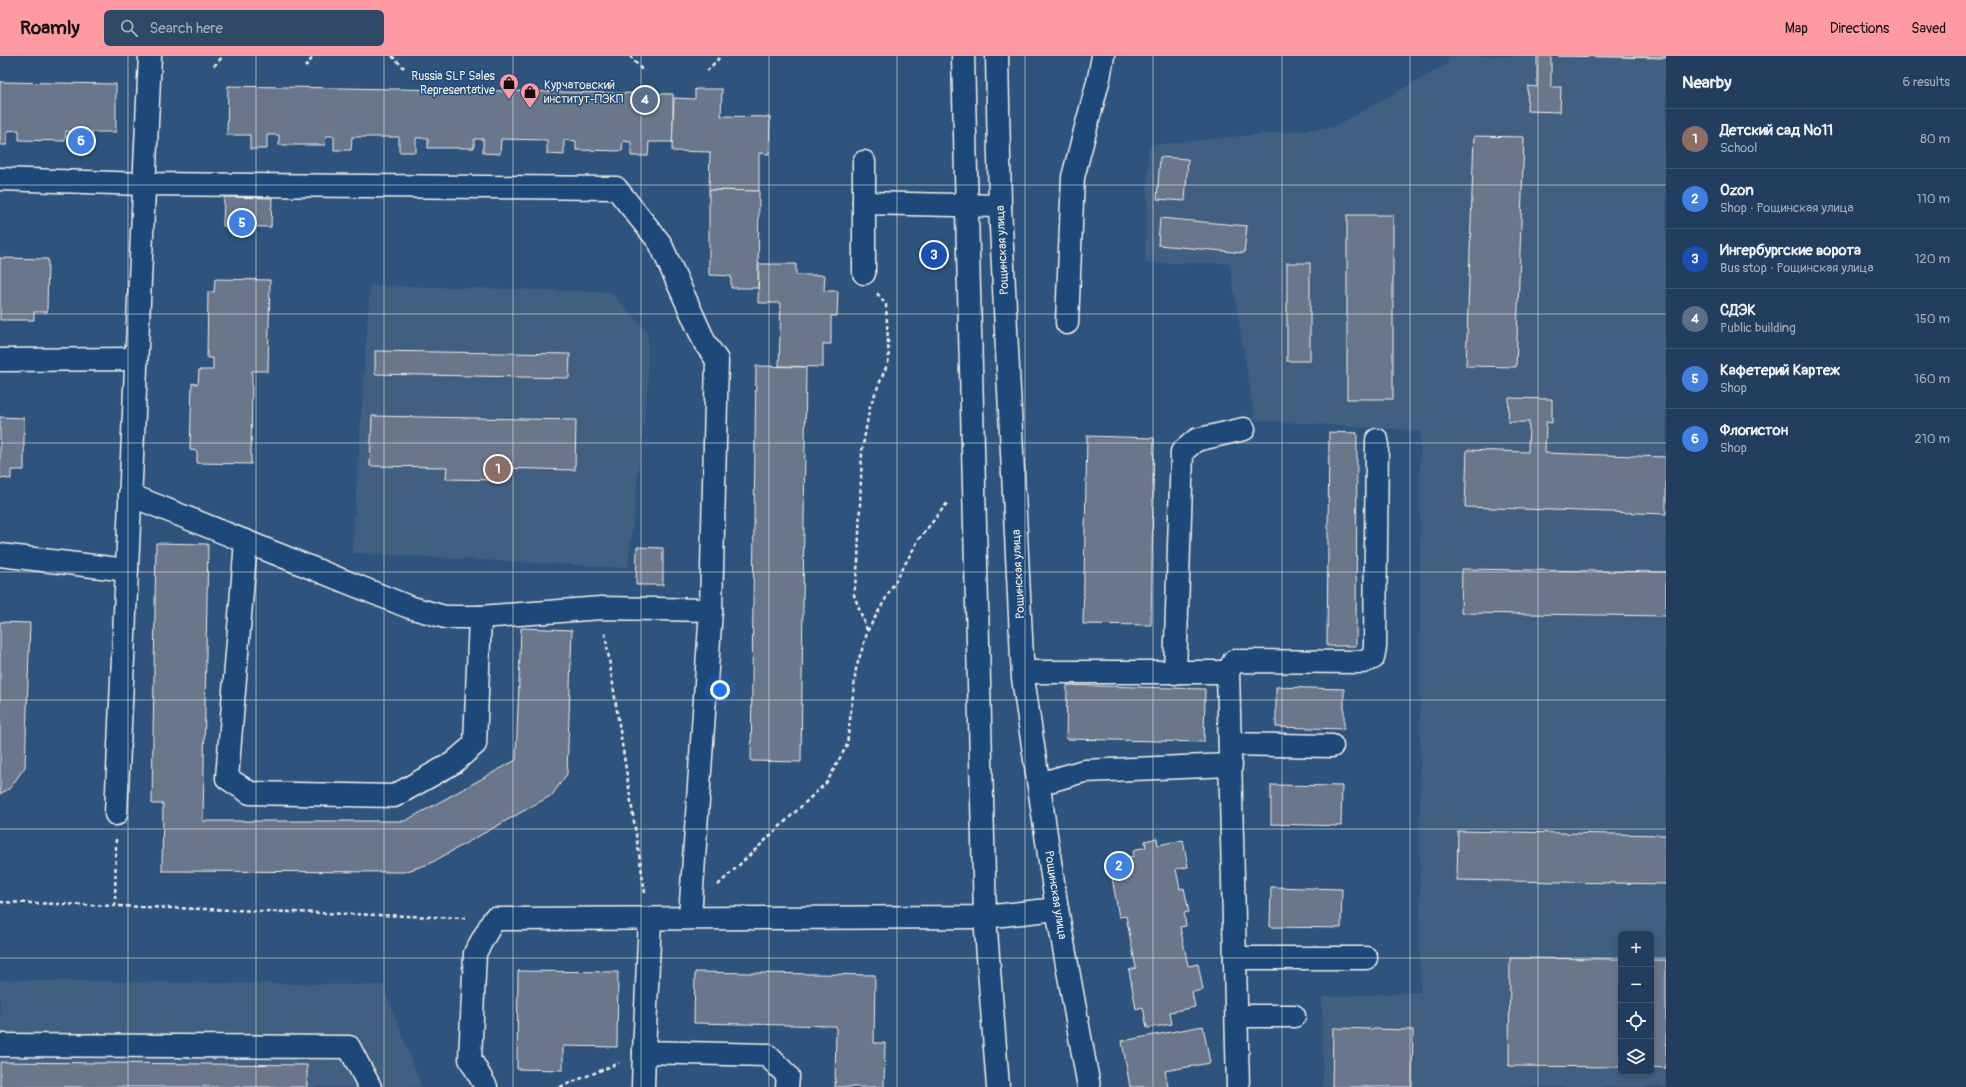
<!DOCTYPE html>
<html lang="en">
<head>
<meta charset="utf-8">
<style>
	:root { --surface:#223e5e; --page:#2e4967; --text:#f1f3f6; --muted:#a2aebc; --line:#3f5773; --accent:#ff9aa2 }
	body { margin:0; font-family:Pangolin,sans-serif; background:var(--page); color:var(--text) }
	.controls { position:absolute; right:12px; bottom:12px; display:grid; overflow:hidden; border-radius:6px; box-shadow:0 2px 6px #0003 }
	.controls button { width:36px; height:36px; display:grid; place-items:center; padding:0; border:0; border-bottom:1px solid var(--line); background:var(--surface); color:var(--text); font:20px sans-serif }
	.you { position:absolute; left:720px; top:634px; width:14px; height:14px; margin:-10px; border:3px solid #fff; border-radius:50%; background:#1a73e8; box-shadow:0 0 0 6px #1a73e833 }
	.badge { display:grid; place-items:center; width:26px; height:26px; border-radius:50%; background:var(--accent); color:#fff; font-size:13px; font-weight:700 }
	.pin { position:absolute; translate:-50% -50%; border:2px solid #fff; box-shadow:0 1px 4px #0006 }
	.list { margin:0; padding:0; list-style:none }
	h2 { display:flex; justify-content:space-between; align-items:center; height:52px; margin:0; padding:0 16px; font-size:17px }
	h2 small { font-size:13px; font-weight:400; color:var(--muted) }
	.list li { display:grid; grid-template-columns:26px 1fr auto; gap:12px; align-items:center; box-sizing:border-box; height:60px; padding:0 16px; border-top:1px solid var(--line) }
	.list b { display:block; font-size:15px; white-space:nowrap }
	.list p { margin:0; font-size:13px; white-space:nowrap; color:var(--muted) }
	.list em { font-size:13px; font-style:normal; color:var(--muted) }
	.icon { flex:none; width:22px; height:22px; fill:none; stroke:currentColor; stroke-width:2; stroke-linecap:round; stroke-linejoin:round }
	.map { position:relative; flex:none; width:1666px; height:1031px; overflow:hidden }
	header { display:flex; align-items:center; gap:24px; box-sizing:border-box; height:56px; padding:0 20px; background:var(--accent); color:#111 }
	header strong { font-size:19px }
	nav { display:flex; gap:22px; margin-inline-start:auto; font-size:14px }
	.search { width:280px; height:36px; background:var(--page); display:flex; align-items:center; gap:10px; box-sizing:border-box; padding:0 14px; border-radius:6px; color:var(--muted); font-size:15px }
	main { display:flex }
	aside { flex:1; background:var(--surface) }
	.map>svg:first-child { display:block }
	.built { fill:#405e81; fill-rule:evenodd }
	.building { fill:#6b7689; stroke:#f4f1e8 }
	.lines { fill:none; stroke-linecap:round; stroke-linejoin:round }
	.minor-casing { stroke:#f4f1e8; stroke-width:25 }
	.path { stroke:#f4f1e8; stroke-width:2.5; stroke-dasharray:4 3; stroke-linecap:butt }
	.minor { stroke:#1f4a7a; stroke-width:22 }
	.grid { fill:none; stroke:#f4f1e8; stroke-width:1; stroke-opacity:0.55 }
	.labels { text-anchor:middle; stroke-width:3; stroke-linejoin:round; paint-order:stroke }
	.poi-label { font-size:12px; fill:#f4f1e8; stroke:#1f4a7a; text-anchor:end }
	.street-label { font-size:12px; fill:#f4f1e8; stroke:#1f4a7a }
</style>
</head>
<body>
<header>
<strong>Roamly</strong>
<div class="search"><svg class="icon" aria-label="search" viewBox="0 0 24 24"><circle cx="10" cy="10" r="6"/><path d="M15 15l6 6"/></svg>Search here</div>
<nav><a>Map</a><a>Directions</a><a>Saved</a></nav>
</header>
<main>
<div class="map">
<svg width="1666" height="1031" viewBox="0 0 1666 1031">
	<rect width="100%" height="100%" fill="#2e537d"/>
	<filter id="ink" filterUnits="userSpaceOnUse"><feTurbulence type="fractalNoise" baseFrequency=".025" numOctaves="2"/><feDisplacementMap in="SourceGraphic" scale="8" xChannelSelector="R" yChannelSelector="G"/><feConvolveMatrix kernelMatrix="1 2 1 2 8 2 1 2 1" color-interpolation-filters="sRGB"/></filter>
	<g filter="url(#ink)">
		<g class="built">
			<path d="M1448 0H1666V1031H1323L1322 941 1420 936V375L1255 364 1229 207H1145L1149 89 1334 71 1447 8ZM1621 878H1651V1016H1621Z"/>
			<polygon points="370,229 611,236 648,276 648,328 628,512 352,497"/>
			<polygon points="0,924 383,929 422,1031 0,1031"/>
		</g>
		<g class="building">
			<polygon points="1537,0 1551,0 1551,31 1561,31 1560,56 1527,55 1528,30 1537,31"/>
			<polygon points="1558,0 1666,0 1666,2"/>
			<polygon points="0,26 116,28 116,76 92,76 91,90 74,90 74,76 66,75 65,85 19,84 19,74 7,75 7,89 0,89"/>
			<polygon points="228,30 673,38 673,86 649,86 648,100 631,100 631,86 623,85 622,95 576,94 576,85 564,84 564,99 547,98 547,84 501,83 500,98 483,97 483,83 474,83 474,92 428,92 428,82 416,82 416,96 399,96 399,81 352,81 351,94 334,94 334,80 326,80 325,89 279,89 279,79 267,79 267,93 250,93 250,79 227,79"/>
			<polygon points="695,33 722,33 721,60 770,61 769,98 759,97 759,135 709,134 710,96 672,95 674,42 695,43"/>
			<polygon points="1474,80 1524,81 1516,311 1466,310"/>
			<polygon points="1160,101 1188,103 1185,145 1157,143"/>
			<polygon points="709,134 759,135 758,232 731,232 731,220 709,219"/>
			<polygon points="224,141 272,142 271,171 223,170"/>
			<rect x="1347" y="159" width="46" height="184"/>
			<polygon points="1160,162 1247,170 1244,197 1158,189"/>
			<polygon points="0,202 48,203 47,256 34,256 34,264 0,264"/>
			<rect x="1287" y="207" width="23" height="98"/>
			<polygon points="759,208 796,208 796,219 825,219 824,235 838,235 837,260 831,260 831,288 823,288 823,311 779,310 781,247 758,247"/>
			<polygon points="215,223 270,224 268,315 252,315 251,408 197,407 197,395 190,394 192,327 198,328 199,314 213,314 213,302 207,302 208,236 214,236"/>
			<polygon points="375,295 570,298 569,322 375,318"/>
			<polygon points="756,310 806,311 801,706 751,705"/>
			<polygon points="1509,342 1552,343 1552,367 1546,366 1545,397 1666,401 1666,458 1465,451 1467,394 1528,396 1529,366 1508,366"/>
			<polygon points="372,360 576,364 575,414 499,412 499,424 446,423 447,411 370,410"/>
			<polygon points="0,361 24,362 24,414 11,414 11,423 0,422"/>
			<polygon points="1329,376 1357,377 1356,590 1327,590"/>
			<polygon points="1087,380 1154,382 1151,569 1083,568"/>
			<polygon points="156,487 208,488 203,765 405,765 516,704 521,572 572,574 567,718 552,739 429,808 404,816 162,815 163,748 152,748"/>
			<polygon points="637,491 663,492 663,529 636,529"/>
			<polygon points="1462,513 1666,516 1666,560 1461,557"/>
			<polygon points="0,566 30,567 25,711 10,732 0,738"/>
			<polygon points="1067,629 1205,633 1204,686 1066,683"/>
			<polygon points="1276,631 1344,633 1344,673 1276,671"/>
			<polygon points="1271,729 1342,730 1341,770 1271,768"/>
			<polygon points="1458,775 1666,779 1666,828 1457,824"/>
			<polygon points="1157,782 1158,789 1183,784 1188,811 1176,813 1180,833 1184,832 1189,856 1184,857 1186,870 1180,871 1188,910 1198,908 1203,934 1192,936 1195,951 1170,956 1172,968 1147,972 1143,951 1136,953 1129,914 1136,912 1126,860 1119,861 1109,804 1134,800 1133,794 1146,791 1145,785"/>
			<polygon points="1271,831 1342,833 1341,872 1270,871"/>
			<polygon points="1510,902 1621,903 1621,1011 1509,1010"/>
			<polygon points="1651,904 1666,904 1666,1012 1651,1011"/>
			<polygon points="518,915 618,916 617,991 563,990 563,1014 517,1013"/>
			<polygon points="695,916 875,919 874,987 885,987 884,1031 835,1031 836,970 694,967"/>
			<polygon points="1203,970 1210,1007 1165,1015 1168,1031 1130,1031 1122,985"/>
			<polygon points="1333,972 1413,974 1412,1031 1332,1031"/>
			<polygon points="0,1006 307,1009 307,1031 0,1031"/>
		</g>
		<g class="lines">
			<g class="minor-casing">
				<g id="minor">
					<polyline points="963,0 985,861 998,1031"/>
					<polyline points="997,0 1000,150 1023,622 1057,853 1089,1031"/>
					<polyline points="864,106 864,217"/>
					<polyline points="0,123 143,128 616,132 660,187 705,287 717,304 711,554 690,861"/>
					<polyline points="864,147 1000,150"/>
					<polyline points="1067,267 1073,121 1099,22 1103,0"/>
					<polyline points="0,304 136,303"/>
					<polyline points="130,439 409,551 445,561 480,561 601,552 711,554"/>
					<polyline points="246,485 227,722 250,737 394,740 453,707 475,688 480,561"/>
					<polyline points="0,499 127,514"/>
					<polyline points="1023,616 1228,616"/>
					<polyline points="1175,617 1182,396 1196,384 1244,373"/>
					<polyline points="1230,688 1332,690"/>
					<polyline points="1039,728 1084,715 1231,709"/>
					<polyline points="116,758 150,0"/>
					<polyline points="650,863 644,996 767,999 788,1020 787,1031"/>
					<polyline points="1235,902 1366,902"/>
					<polyline points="1237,960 1294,960"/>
					<polyline points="0,989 349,991 370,1031"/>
					<polyline points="486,1031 470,1003 475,897 494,863 985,861 1057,853"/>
					<polyline points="643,1031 644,996"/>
					<polyline points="1238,1031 1228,616 1234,605 1363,606 1373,602 1375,591 1377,384"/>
				</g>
			</g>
			<g class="path">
				<polyline points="392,0 404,12"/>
				<polyline points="630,0 643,15"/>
				<polyline points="214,10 223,0"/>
				<polyline points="305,11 314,0"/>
				<polyline points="707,15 721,0"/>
				<polyline points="867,574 854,539 858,505 862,395 870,350 889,304 886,249 877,237"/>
				<polyline points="605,577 645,837"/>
				<polyline points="718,829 827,726 847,689 856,613 868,574 919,483 948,446"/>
				<polyline points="0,846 465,862"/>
				<polyline points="115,850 116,783"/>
				<polyline points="560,1031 619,1007"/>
			</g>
			<use href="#minor" class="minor"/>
		</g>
	</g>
	<path class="grid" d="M128 0V1031M256 0V1031M384 0V1031M513 0V1031M641 0V1031M769 0V1031M897 0V1031M1025 0V1031M1153 0V1031M1282 0V1031M1410 0V1031M1538 0V1031M0 129H1666M0 258H1666M0 387H1666M0 516H1666M0 644H1666M0 773H1666M0 902H1621M1651 902H1666"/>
	<defs>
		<g id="shop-pin" transform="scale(1)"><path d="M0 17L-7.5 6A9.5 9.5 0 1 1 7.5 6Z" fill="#ff9aa2" stroke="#1f4a7a"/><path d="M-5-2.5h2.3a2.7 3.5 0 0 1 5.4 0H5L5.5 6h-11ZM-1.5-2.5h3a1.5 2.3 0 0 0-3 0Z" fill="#111"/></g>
	</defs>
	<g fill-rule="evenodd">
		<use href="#shop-pin" x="509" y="27"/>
		<use href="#shop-pin" x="530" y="36"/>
	</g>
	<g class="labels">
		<g class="poi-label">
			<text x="495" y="24">Russia SLP Sales<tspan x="495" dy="14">Representative</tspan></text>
			<text x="544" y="33" text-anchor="start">Курчатовский<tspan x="544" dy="14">институт-ПЭКП</tspan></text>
		</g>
		<g class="street-label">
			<text transform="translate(1002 194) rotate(-93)" y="4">Рощинская улица</text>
			<text transform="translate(1018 518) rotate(-93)" y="4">Рощинская улица</text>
			<text transform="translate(1056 839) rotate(81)" y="4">Рощинская улица</text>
		</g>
	</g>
</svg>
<div class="controls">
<button>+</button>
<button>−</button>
<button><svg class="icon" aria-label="locate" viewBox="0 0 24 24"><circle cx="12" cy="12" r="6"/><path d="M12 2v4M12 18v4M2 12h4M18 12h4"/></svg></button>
<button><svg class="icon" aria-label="layers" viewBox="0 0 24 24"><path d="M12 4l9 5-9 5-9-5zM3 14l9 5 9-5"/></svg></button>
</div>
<div class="you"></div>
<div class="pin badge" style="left:498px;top:413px;background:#8d6e63">1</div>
<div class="pin badge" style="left:1119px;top:810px;background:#3f7fe0">2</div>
<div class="pin badge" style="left:934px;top:199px;background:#1a4fb4">3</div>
<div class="pin badge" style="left:645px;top:44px;background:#5c6f8a">4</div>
<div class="pin badge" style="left:242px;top:167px;background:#3f7fe0">5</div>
<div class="pin badge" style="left:81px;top:85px;background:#3f7fe0">6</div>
</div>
<aside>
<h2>Nearby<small>6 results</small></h2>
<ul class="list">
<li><span class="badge" style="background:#8d6e63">1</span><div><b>Детский сад №11</b><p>School</p></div><em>80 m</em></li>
<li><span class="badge" style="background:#3f7fe0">2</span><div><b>Ozon</b><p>Shop · Рощинская улица</p></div><em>110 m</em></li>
<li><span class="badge" style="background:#1a4fb4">3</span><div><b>Ингербургские ворота</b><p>Bus stop · Рощинская улица</p></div><em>120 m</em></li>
<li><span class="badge" style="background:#5c6f8a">4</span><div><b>СДЭК</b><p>Public building</p></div><em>150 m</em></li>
<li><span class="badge" style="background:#3f7fe0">5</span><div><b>Кафетерий Картеж</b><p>Shop</p></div><em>160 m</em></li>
<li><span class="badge" style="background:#3f7fe0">6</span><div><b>Флогистон</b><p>Shop</p></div><em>210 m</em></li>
</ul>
</aside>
</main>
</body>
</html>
